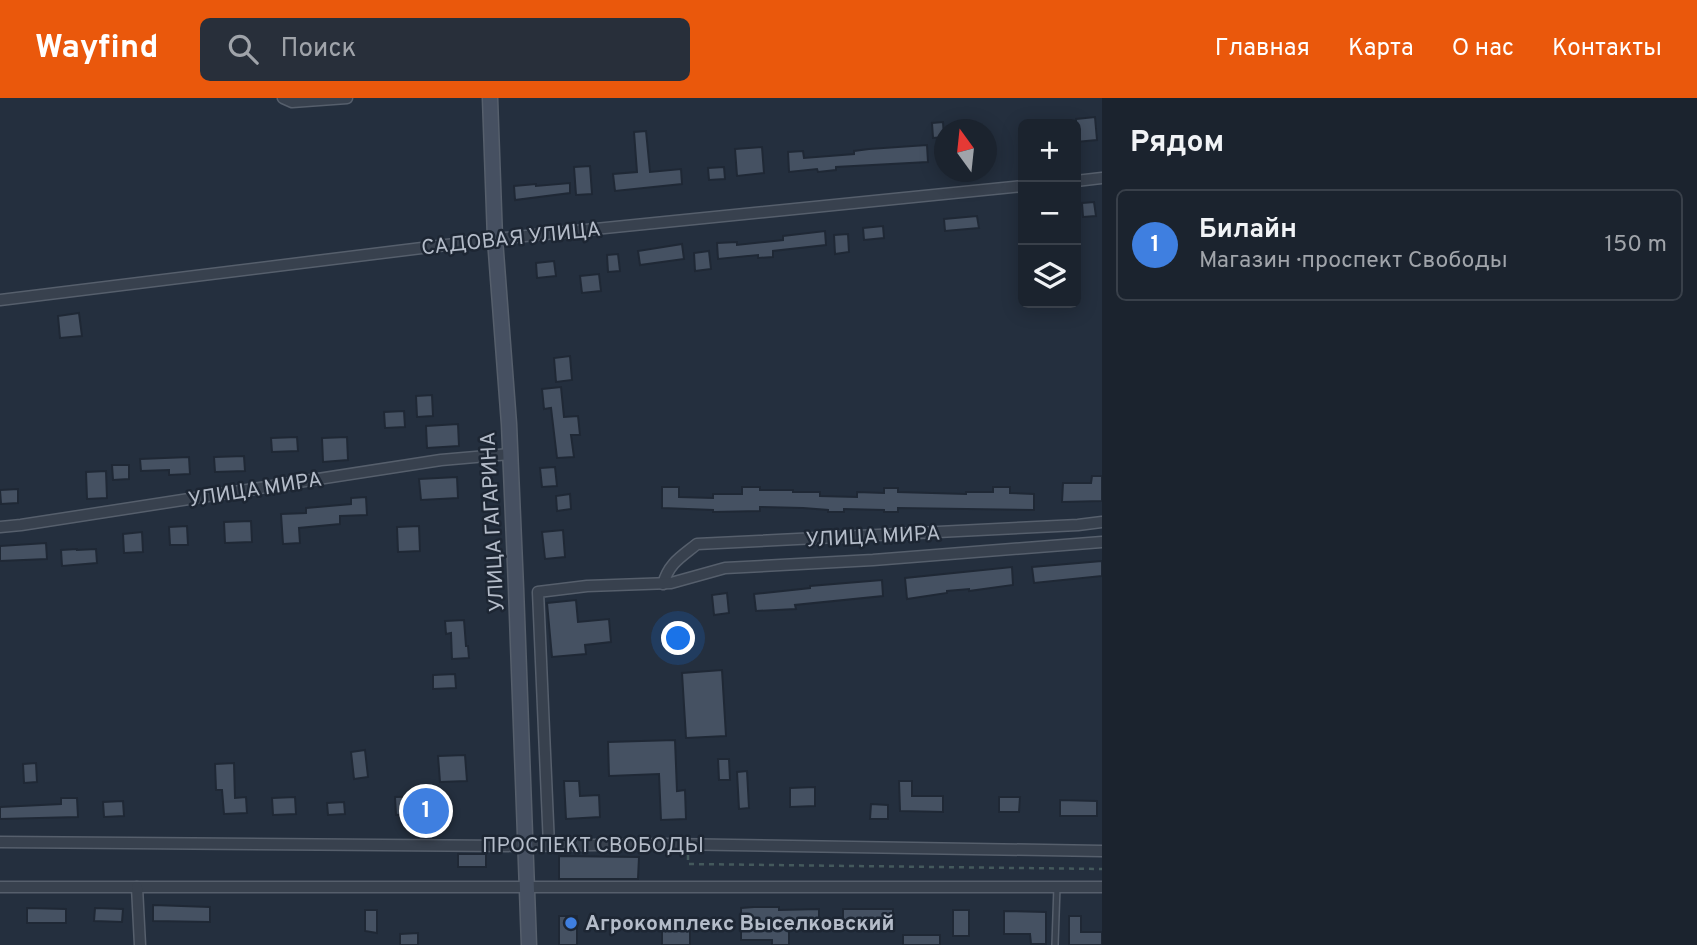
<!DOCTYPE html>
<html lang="ru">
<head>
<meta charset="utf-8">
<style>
	:root { --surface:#1b232e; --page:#282f3a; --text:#f1f3f6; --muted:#a0a4aa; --line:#39404a; --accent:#ea580c }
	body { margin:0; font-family:Overpass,sans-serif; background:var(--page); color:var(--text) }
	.controls { position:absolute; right:21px; top:21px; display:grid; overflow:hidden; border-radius:10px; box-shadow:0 4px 18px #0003 }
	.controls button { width:63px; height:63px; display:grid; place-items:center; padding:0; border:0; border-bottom:2px solid var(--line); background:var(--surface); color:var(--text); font:35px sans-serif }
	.compass { position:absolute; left:934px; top:21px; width:63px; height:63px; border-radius:50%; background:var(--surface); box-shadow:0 4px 18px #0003; rotate:345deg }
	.you { position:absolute; left:679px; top:541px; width:24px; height:24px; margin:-18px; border:5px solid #fff; border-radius:50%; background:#1a73e8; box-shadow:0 0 0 10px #1a73e833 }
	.badge { display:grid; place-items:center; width:46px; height:46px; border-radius:50%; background:var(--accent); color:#fff; font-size:23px; font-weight:700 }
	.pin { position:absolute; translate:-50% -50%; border:4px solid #fff; box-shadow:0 2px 7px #0006 }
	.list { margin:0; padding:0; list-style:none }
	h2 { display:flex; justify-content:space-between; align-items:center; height:91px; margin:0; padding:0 28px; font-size:30px }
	h2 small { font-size:23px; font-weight:400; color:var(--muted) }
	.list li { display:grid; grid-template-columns:46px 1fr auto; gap:21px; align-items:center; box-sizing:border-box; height:112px; margin:0 14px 14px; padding:0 14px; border:2px solid var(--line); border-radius:10px }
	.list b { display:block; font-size:26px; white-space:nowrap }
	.list p { margin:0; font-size:23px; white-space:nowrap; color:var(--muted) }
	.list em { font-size:23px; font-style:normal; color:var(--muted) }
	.icon { flex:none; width:38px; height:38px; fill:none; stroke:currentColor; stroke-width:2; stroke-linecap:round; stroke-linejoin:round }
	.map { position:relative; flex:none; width:1102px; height:847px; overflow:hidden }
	header { display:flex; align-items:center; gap:42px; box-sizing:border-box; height:98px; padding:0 35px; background:var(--accent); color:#fff }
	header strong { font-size:33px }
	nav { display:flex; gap:38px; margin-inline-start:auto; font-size:24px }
	.search { width:490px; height:63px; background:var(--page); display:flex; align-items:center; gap:18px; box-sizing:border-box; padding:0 24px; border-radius:10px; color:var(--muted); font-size:26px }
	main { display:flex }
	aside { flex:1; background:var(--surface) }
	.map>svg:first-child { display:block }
	.building { fill:#455162; stroke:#1f2835; stroke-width:2 }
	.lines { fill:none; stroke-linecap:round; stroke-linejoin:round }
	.service-casing { stroke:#565f6c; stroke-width:8 }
	.minor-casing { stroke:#565f6c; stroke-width:13 }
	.secondary-casing { stroke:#565f6c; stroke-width:17 }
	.path { stroke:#44595c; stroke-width:2.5; stroke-dasharray:5 5; stroke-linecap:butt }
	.service { stroke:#38414e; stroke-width:5 }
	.minor { stroke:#38414e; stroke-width:10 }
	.secondary { stroke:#465061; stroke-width:14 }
	.shop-dot { fill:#3f7fe0; stroke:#1d2633; stroke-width:2.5 }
	.labels { text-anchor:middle; stroke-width:5; stroke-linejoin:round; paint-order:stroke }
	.street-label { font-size:21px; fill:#b4bcc9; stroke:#1d2633 }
	.poi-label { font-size:21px; font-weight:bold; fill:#b4bcc9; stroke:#1d2633; text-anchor:start }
</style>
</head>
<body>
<header>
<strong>Wayfind</strong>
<div class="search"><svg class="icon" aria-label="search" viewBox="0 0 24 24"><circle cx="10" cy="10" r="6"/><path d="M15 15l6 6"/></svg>Поиск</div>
<nav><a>Главная</a><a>Карта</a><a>О нас</a><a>Контакты</a></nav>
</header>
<main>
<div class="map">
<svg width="1102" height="847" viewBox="0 0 1102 847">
	<rect width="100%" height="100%" fill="#242f3e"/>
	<g class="building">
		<polygon points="1095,19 1097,42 1076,44 1076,21"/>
		<polygon points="943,24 944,39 933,40 932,25"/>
		<polygon points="646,33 650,74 681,71 682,86 615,93 613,76 637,74 634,34"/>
		<polygon points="927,47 928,64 836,69 836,72 818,74 817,71 789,74 788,54 803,53 804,60 854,56 854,53 869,51"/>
		<polygon points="762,49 764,75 737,78 735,51"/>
		<polygon points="590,68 592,96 576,97 574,69"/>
		<polygon points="724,69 725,81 709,82 708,70"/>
		<polygon points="570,85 570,95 515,102 514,88 536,86 536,88"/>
		<polygon points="1094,104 1096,118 1083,119 1082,105"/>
		<polygon points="977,118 979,130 945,133 944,121"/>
		<polygon points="883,128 884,140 864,142 863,130"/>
		<polygon points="825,133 826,147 773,153 773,159 758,160 758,157 718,161 717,145 737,144 737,147 783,142 783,138"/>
		<polygon points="848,136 849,154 835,156 834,137"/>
		<polygon points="682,146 684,161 640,167 638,153"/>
		<polygon points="709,153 711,171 695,173 694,155"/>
		<polygon points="618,156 620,173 608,174 607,157"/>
		<polygon points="554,163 556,178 537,180 536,165"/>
		<polygon points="599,176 601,193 582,195 580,178"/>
		<polygon points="79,215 82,238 60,240 58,218"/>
		<polygon points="570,258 572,282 556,284 554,260"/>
		<polygon points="561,289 564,319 578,318 580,337 571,337 574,359 557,360 551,310 544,311 542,291"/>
		<polygon points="432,297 433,318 417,319 416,298"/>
		<polygon points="404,313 405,329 385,330 384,314"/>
		<polygon points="458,326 459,348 427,350 426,328"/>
		<polygon points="297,339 298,353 272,354 271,340"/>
		<polygon points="347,339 348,362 323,364 322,340"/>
		<polygon points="244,358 245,373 215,374 214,359"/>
		<polygon points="189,359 190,376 169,377 169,372 141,373 140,361"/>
		<polygon points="112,367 129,367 129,381 113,382"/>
		<polygon points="555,369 557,388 542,389 540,370"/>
		<polygon points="106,373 107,400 87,401 86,374"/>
		<polygon points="1092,378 1102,378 1102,403 1062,404 1063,385 1091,385"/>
		<polygon points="457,379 458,400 421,402 419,381"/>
		<polygon points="662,389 679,389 679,399 713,400 713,396 742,396 742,389 760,389 760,392 793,392 793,394 820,394 820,398 857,399 857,394 884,395 884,390 898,390 898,394 966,396 966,394 993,394 993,389 1010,389 1010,395 1034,396 1034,412 898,410 898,414 884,414 884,412 844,411 844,414 828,414 828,412 803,410 760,409 760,413 713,414 713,412 662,410"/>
		<polygon points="18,391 18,405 1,406 0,392"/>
		<polygon points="570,396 571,411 557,413 556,398"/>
		<polygon points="366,399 367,417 340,418 340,426 299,430 300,445 283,446 281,416 306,415 306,410 351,406 351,400"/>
		<polygon points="251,423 252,444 225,445 224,424"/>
		<polygon points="187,428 188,447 170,447 169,429"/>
		<polygon points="419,428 420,453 398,454 397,429"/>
		<polygon points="563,432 565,459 545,461 542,434"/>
		<polygon points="142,434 143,454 124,455 123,436"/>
		<polygon points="46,445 47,461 0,463 0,448"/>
		<polygon points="77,451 77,452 96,451 97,465 62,468 61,452"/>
		<polygon points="1102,463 1102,478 1034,485 1032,469"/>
		<polygon points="1012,469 1013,487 969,493 969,491 947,493 947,495 907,501 905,480"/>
		<polygon points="882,482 883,498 795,507 796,511 756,513 754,496 810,490 810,488"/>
		<polygon points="727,495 729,515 714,517 712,497"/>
		<polygon points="576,502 578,524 609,521 611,544 585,547 586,556 552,559 547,505"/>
		<polygon points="464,522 466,548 468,548 469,560 452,561 451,535 446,536 445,523"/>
		<polygon points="683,538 684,551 670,552 669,540"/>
		<polygon points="722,572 726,638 686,640 682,575"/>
		<polygon points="455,576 456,590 433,591 433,577"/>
		<polygon points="675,642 677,693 685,692 686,721 661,722 659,676 609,678 608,644"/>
		<polygon points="365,652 368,679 354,681 351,654"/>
		<polygon points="465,657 467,683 440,684 438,658"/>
		<polygon points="718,661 729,661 730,682 719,682"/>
		<polygon points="36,665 37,684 24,685 23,666"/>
		<polygon points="234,665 235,700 246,699 247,715 224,716 222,692 216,692 215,666"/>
		<polygon points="747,673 749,710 739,711 737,674"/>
		<polygon points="564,683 579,683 580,698 599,697 600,719 566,721"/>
		<polygon points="899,683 912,683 912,698 943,698 943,714 900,713"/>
		<polygon points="815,689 815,708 790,709 790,690"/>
		<polygon points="430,698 431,715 396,717 395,699"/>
		<polygon points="295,699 296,716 273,717 272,700"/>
		<polygon points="999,699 1020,699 1019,714 999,714"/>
		<polygon points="61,700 77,700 78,719 0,721 0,709 61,706"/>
		<polygon points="1060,702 1097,703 1097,718 1060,718"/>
		<polygon points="123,703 124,718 104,719 103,704"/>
		<polygon points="344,704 345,716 328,717 327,705"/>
		<polygon points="871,706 888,707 888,721 870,721"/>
		<rect x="458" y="756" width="28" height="13"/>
		<polygon points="559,758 639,759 638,781 559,781"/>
		<polygon points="153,807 210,809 210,824 153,823"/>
		<polygon points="754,809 779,809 779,812 819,811 819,832 789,832 789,847 772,847 772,842 741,842 741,810"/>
		<polygon points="27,810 66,811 66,825 27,825"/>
		<polygon points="95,810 123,811 122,824 94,823"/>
		<polygon points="843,811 893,811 893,828 843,827"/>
		<polygon points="365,812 377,812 377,835 365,833"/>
		<rect x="953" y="812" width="16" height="26"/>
		<polygon points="1004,813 1046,814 1046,846 1031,846 1030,836 1004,836"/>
		<rect x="559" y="818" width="18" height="29"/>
		<polygon points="1069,818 1081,818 1081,834 1102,834 1102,847 1069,847"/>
		<rect x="662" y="832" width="28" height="15"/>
		<polygon points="418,835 418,847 400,847 400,836"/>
		<rect x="903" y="837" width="37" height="10"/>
	</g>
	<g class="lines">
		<g class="service-casing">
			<polyline id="service" points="1055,847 1057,788"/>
		</g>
		<g class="minor-casing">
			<g id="minor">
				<polyline points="283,0 292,4 347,0"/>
				<polyline points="1076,83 1102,80"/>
				<polyline points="0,202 495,141 1023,88"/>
				<polyline points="0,429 21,427 441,362 510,356"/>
				<path d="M663 486C669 465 681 459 697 446L1078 427 1102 424"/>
				<polyline points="0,744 525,748 667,746 1102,753"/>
				<polyline points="549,748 538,494 587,488 671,485 725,470 873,462 1102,444"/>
				<polyline points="0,789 1102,789"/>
				<polyline points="137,789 140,847"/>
			</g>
		</g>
		<g class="secondary-casing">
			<polyline id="secondary" points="490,0 495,141 509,326 516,490 529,847"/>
		</g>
		<polyline class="path" points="688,757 688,766 1102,771"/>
		<use href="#service" class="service"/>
		<use href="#minor" class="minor"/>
		<use href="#secondary" class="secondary"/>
	</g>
	<circle class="shop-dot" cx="571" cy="825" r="7"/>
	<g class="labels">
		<g class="street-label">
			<text transform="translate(511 140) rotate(-6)" y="7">САДОВАЯ УЛИЦА</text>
			<text transform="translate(255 391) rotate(-9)" y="7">УЛИЦА МИРА</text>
			<text transform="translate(492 424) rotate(-93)" y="7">УЛИЦА ГАГАРИНА</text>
			<text transform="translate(873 438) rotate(-3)" y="7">УЛИЦА МИРА</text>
			<text x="593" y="754">ПРОСПЕКТ СВОБОДЫ</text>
		</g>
		<g class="poi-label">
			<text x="585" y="832">Агрокомплекс Выселковский</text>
		</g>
	</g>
</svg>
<div class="controls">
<button>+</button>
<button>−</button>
<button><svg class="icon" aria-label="layers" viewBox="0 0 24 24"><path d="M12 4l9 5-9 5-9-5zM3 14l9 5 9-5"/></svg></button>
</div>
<svg class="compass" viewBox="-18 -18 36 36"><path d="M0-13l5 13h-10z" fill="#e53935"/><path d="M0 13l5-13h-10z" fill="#a0a4aa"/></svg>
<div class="you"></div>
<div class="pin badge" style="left:426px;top:713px;background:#3f7fe0">1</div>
</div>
<aside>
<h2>Рядом<small></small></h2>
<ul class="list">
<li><span class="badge" style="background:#3f7fe0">1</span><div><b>Билайн</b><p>Магазин · проспект Свободы</p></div><em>150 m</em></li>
</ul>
</aside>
</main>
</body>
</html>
